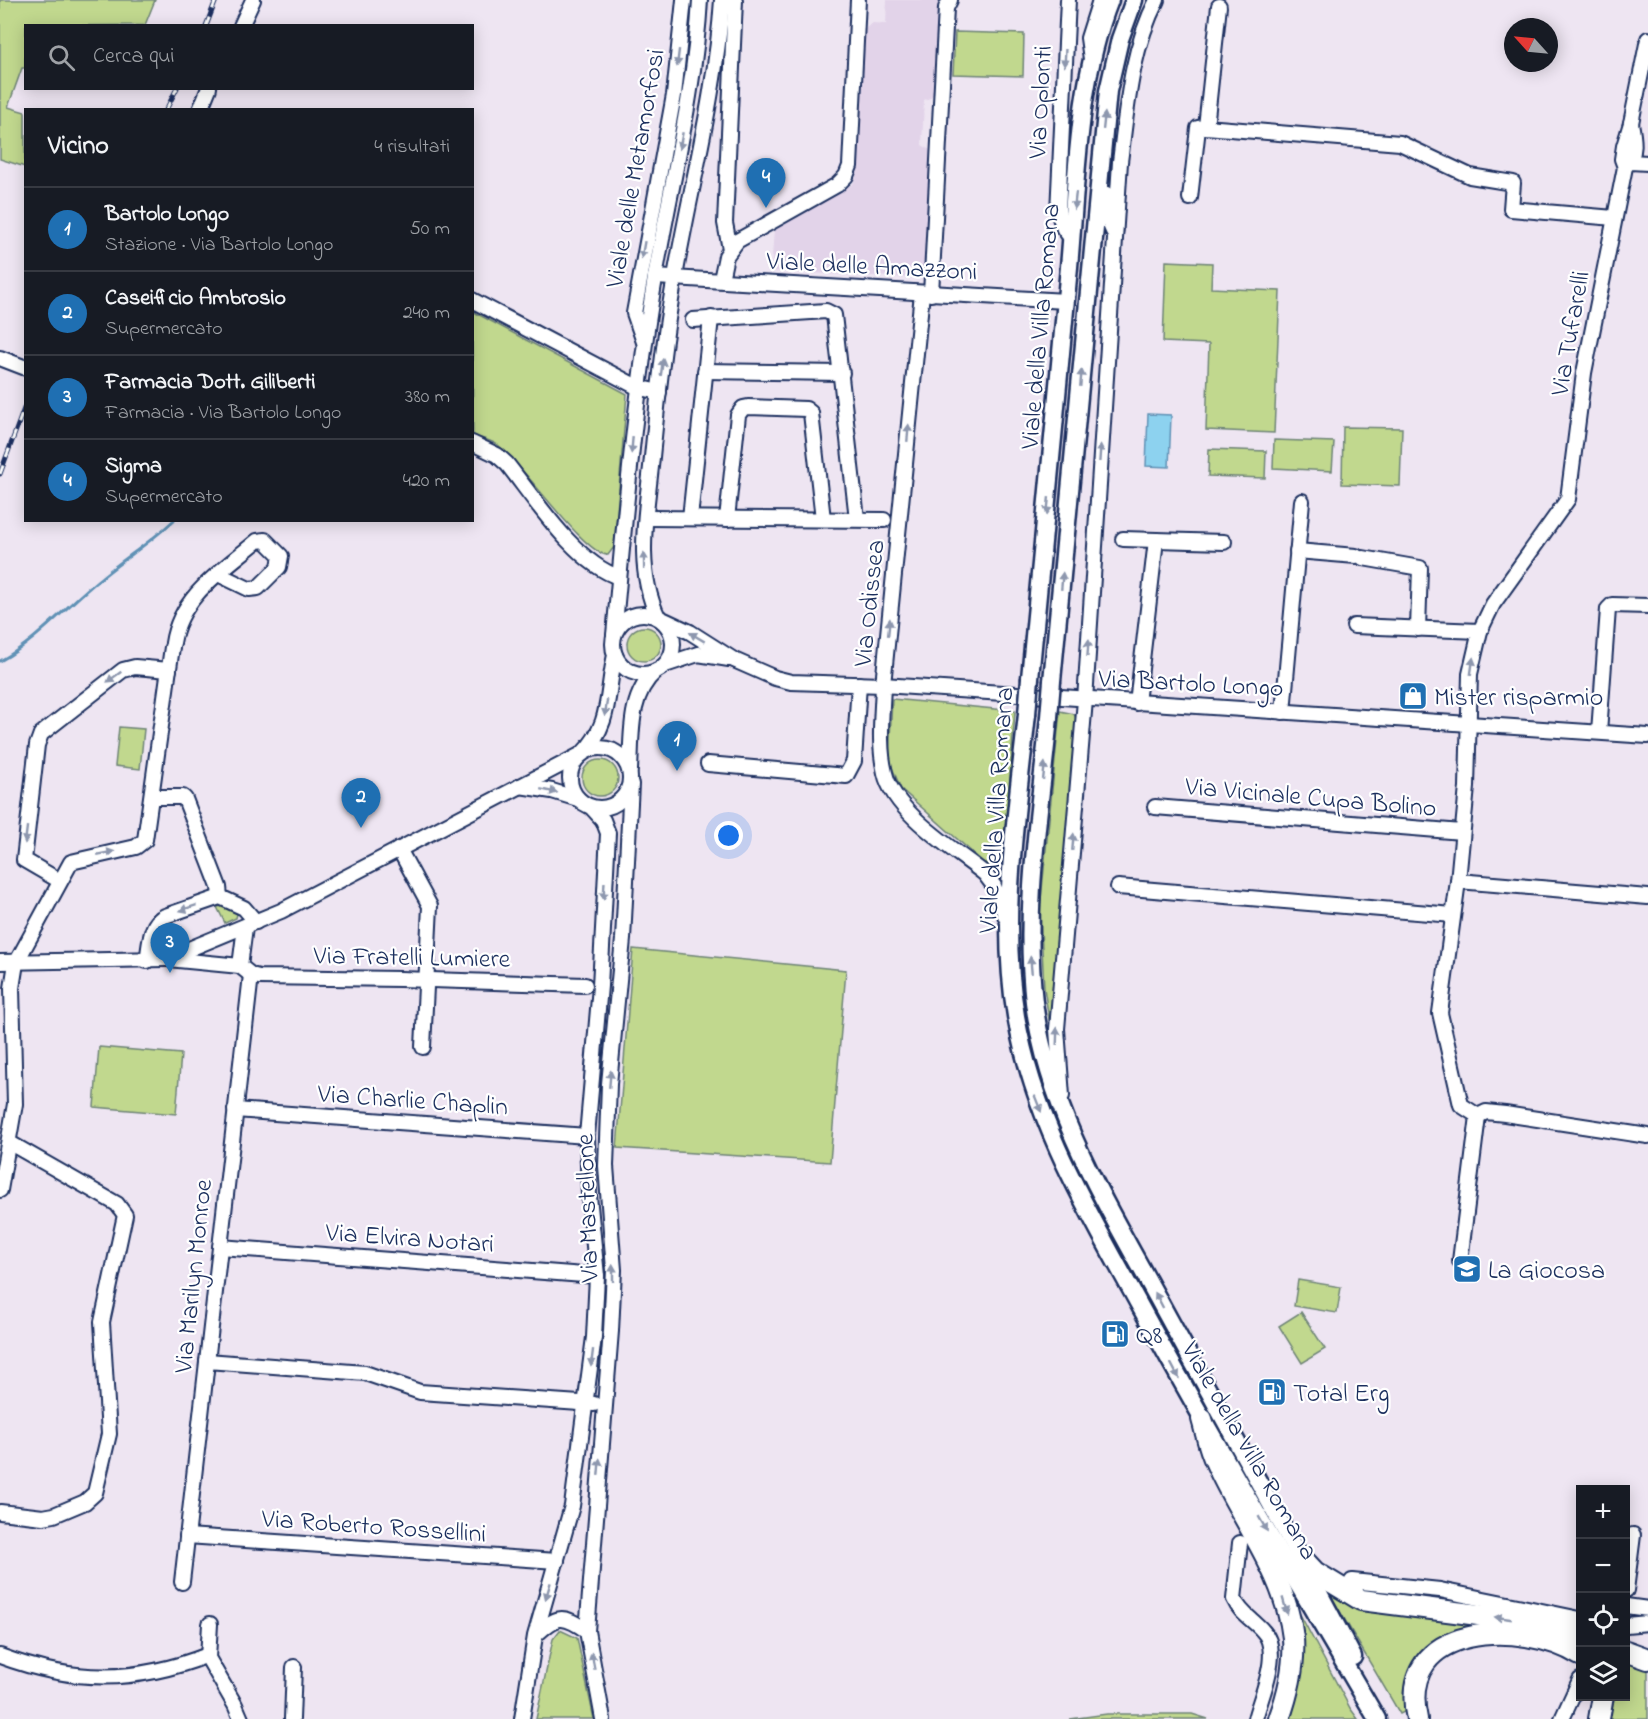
<!DOCTYPE html>
<html lang="it">
<head>
<meta charset="utf-8">
<style>
	:root { --surface:#171b24; --page:#20242c; --text:#f1f3f6; --muted:#9ea1a6; --line:#363941; --accent:#1f6fb2 }
	body { margin:0; font-family:"Indie Flower",sans-serif; background:var(--page); color:var(--text) }
	.controls { position:absolute; right:18px; bottom:18px; display:grid; overflow:hidden; border-radius:0px; box-shadow:0 3px 15px #0003 }
	.controls button { width:54px; height:54px; display:grid; place-items:center; padding:0; border:0; border-bottom:2px solid var(--line); background:var(--surface); color:var(--text); font:30px sans-serif }
	.compass { position:absolute; left:1504px; top:18px; width:54px; height:54px; border-radius:50%; background:var(--surface); box-shadow:0 3px 15px #0003; rotate:297deg }
	.you { position:absolute; left:729px; top:836px; width:21px; height:21px; margin:-15px; border:4px solid #fff; border-radius:50%; background:#1a73e8; box-shadow:0 0 0 9px #1a73e833 }
	.badge { display:grid; place-items:center; width:39px; height:39px; border-radius:50%; background:var(--accent); color:#fff; font-size:20px; font-weight:700 }
	.pin { position:absolute; translate:-50% -50px; filter:drop-shadow(0 2px 3px #0008) }
	.pin::after { content:''; position:absolute; top:32px; width:21px; height:18px; background:inherit; clip-path:polygon(0 0,100% 0,50% 100%) }
	.list { margin:0; padding:0; list-style:none }
	h2 { display:flex; justify-content:space-between; align-items:center; height:78px; margin:0; padding:0 24px; font-size:26px }
	h2 small { font-size:20px; font-weight:400; color:var(--muted) }
	.list li { display:grid; grid-template-columns:39px 1fr auto; gap:18px; align-items:center; box-sizing:border-box; height:84px; padding:0 24px; border-top:2px solid var(--line) }
	.list b { display:block; font-size:22px; white-space:nowrap }
	.list p { margin:0; font-size:20px; white-space:nowrap; color:var(--muted) }
	.list em { font-size:20px; font-style:normal; color:var(--muted) }
	.icon { flex:none; width:33px; height:33px; fill:none; stroke:currentColor; stroke-width:2; stroke-linecap:round; stroke-linejoin:round }
	.map { position:relative; flex:none; width:1648px; height:1719px; overflow:hidden }
	.search { position:absolute; background:var(--surface); box-shadow:0 3px 15px #0003; left:24px; top:24px; width:450px; height:66px; display:flex; align-items:center; gap:15px; box-sizing:border-box; padding:0 21px; border-radius:0px; color:var(--muted); font-size:22px }
	.panel { position:absolute; background:var(--surface); box-shadow:0 3px 15px #0003; left:24px; top:108px; width:450px; height:414px; border-radius:0px }
	.map>svg:first-child { display:block }
	.built { fill:#e2d3e9 }
	.green { fill:#c1d88e; stroke:#6e8476; stroke-width:1.5 }
	.water { fill:#8dd2ef; stroke:#5f91b5; stroke-width:1.5 }
	.lines { fill:none; stroke-linecap:round; stroke-linejoin:round }
	.stream { stroke:#5f91b5; stroke-width:3 }
	.minor-casing { stroke:#1b2f5e; stroke-width:18 }
	.major-casing { stroke:#1b2f5e; stroke-width:21 }
	.highway-casing { stroke:#1b2f5e; stroke-width:24 }
	.minor { stroke:#fff; stroke-width:14 }
	.major { stroke:#fff; stroke-width:16 }
	.highway { stroke:#fff; stroke-width:20 }
	.rail-casing { stroke:#1b2f5e; stroke-width:5 }
	.rail { stroke:#fff; stroke-width:3; stroke-dasharray:9; stroke-linecap:butt }
	.major-bridge-casing { stroke:#1b2f5e; stroke-width:21; stroke-linecap:butt }
	.major-bridge { stroke:#fff; stroke-width:16 }
	.oneway { fill:#8d97ae }
	.labels { text-anchor:middle; stroke-width:4.5; stroke-linejoin:round; paint-order:stroke }
	.street-label { font-size:26px; fill:#1b2f5e; stroke:#fff }
	.poi-label { font-size:26px; fill:#1b2f5e; stroke:#fff; text-anchor:start }
</style>
</head>
<body>
<div class="map">
<svg width="1648" height="1719" viewBox="0 0 1648 1719">
	<rect width="100%" height="100%" fill="#eee5f2"/>
	<filter id="ink" filterUnits="userSpaceOnUse"><feTurbulence type="fractalNoise" baseFrequency=".0167" numOctaves="2"/><feDisplacementMap in="SourceGraphic" scale="12" xChannelSelector="R" yChannelSelector="G"/><feConvolveMatrix kernelMatrix="1 2 1 2 8 2 1 2 1" color-interpolation-filters="sRGB"/></filter>
	<g filter="url(#ink)">
		<polygon class="built" points="887,0 942,0 938,23 934,93 930,98 924,100 922,145 930,150 932,157 925,272 912,278 771,271 774,229 853,184 856,176 863,30 873,23 886,24"/>
		<g class="green">
			<polygon points="0,0 155,0 145,25 26,26 25,68 22,68 8,107 25,112 25,167 0,159"/>
			<polygon points="955,32 1024,34 1023,76 953,74"/>
			<polygon points="1166,261 1212,263 1211,288 1280,291 1274,433 1206,430 1209,344 1163,342"/>
			<path d="M472 311 627 394 614 547 608 555C585 556 522 463 498 445 491 440 481 438 473 436Z"/>
			<polygon points="1343,427 1402,428 1400,486 1342,484"/>
			<polygon points="1274,440 1334,442 1332,471 1273,468"/>
			<polygon points="1209,449 1266,451 1265,478 1208,476"/>
			<circle cx="644" cy="644" r="17"/>
			<path d="M892 699 1015 711 1004 858C998 867 993 867 983 862L901 789 889 760Z"/>
			<polygon points="1060,711 1074,714 1078,723 1051,1032 1044,988 1040,909"/>
			<polygon points="119,727 144,729 140,769 115,766"/>
			<circle cx="600" cy="778" r="18"/>
			<polygon points="222,906 238,910 236,918 225,923 217,907"/>
			<polygon points="167,923 169,943 155,948 158,927"/>
			<polygon points="633,949 846,970 830,1162 617,1148"/>
			<polygon points="99,1047 181,1054 176,1114 94,1107"/>
			<polygon points="1298,1280 1341,1287 1337,1313 1294,1306"/>
			<polygon points="1301,1312 1325,1349 1302,1363 1279,1326"/>
			<path d="M1328 1591 1544 1635 1423 1653C1408 1671 1403 1687 1406 1711L1400 1714Z"/>
			<polygon points="1294,1603 1350,1708 1358,1719 1283,1719"/>
			<polygon points="560,1630 577,1638 594,1719 536,1719 553,1639"/>
			<polygon points="1626,1656 1648,1663 1648,1719 1605,1719 1607,1697 1626,1696"/>
			<polygon points="1107,1714 1192,1714 1208,1719 1070,1719"/>
		</g>
		<polygon class="water" points="1148,414 1171,415 1169,467 1146,466"/>
		<g class="lines">
			<path class="stream" d="M0 661C38 640 67 605 101 578 125 558 151 542 174 520"/>
			<g class="minor-casing">
				<g id="minor">
					<polyline points="1068,0 1058,212 1064,229 1071,238"/>
					<polyline points="241,26 253,0"/>
					<polyline points="1091,59 1088,38 1100,0"/>
					<polyline points="200,110 209,88"/>
					<path d="M1631 123C1634 138 1637 156 1625 167L1584 373 1568 499 1493 604 1480 631 1470 674 1467 787 1458 881 1440 1013 1461 1105 1478 1116 1486 1112 1505 1114 1648 1136"/>
					<polyline points="1206,127 1219,6"/>
					<polyline points="1630,162 1648,163"/>
					<polyline points="1625,167 1622,159 1624,146 1631,123 1648,39"/>
					<polyline points="1190,198 1198,128 1206,127 1400,143 1470,176 1513,183 1511,209 1614,218"/>
					<polyline points="730,249 725,223 735,0"/>
					<polyline points="655,277 1066,301"/>
					<polyline points="721,280 726,256 737,241 837,185 846,176 850,166 858,0"/>
					<path d="M922 293 883 685C882 715 878 744 885 773 894 813 954 849 985 874L994 886 1006 918"/>
					<polyline points="931,294 946,8 950,0"/>
					<polyline points="472,300 637,387 659,392"/>
					<polyline points="693,320 826,311 834,315 857,519"/>
					<polyline points="644,342 634,313 674,95 684,0"/>
					<polyline points="0,358 26,368"/>
					<polyline points="705,371 842,373"/>
					<path d="M472 443 497 455 507 464C534 498 576 564 619 577"/>
					<polyline points="646,518 884,520"/>
					<polyline points="690,518 711,318"/>
					<polyline points="727,519 738,415 743,408 748,407 806,409 811,413 823,519"/>
					<polyline points="1123,539 1224,542"/>
					<polyline points="1297,551 1356,556"/>
					<polyline points="1363,558 1420,568 1418,629"/>
					<circle cx="643" cy="644" r="30"/>
					<polyline points="658,617 690,632 734,660 775,678 791,682 883,685 1648,736"/>
					<path d="M658 617C634 566 647 511 652 457 658 397 664 336 675 277 691 185 716 94 722 0"/>
					<polyline points="1354,626 1480,631"/>
					<path d="M614 635C625 516 635 397 655 278 670 186 695 94 700 0"/>
					<path d="M173 643C180 596 223 570 257 541L265 540 281 556 279 567 258 588 249 589 218 574"/>
					<polyline points="665,665 698,654 729,659"/>
					<polyline points="1137,703 1156,540"/>
					<polyline points="1283,712 1302,501"/>
					<polyline points="1599,732 1608,609 1612,605 1648,606"/>
					<circle cx="600" cy="778" r="30"/>
					<polyline points="708,764 846,776 854,761 859,684"/>
					<path d="M630 770C632 736 628 695 656 671"/>
					<polyline points="520,786 552,791 578,799"/>
					<polyline points="152,797 183,797 185,799 219,887 220,897"/>
					<polyline points="1155,807 1462,832"/>
					<polyline points="399,849 430,906 423,1047"/>
					<polyline points="60,881 24,860 37,745 41,734 123,670 135,667 169,670"/>
					<polyline points="1458,881 1648,897"/>
					<polyline points="1118,887 1453,915"/>
					<polyline points="168,959 240,966 245,927"/>
					<path d="M147 961C150 946 149 923 165 916L220 897 244 908 256 922"/>
					<path d="M0 962 165 959 281 911 582 754C612 724 606 694 615 655"/>
					<polyline points="240,966 251,975 259,977 400,979 585,985"/>
					<path d="M1062 1096 1057 1029 1085 700 1120 162C1127 107 1131 50 1157 0"/>
					<polyline points="235,1110 587,1136"/>
					<polyline points="0,1190 15,1104 12,988 16,963 71,862 136,847 145,840 172,647"/>
					<polyline points="220,1247 597,1276"/>
					<polyline points="1460,1261 1478,1116"/>
					<polyline points="207,1361 365,1373 420,1392 594,1404"/>
					<polyline points="0,1512 43,1517 54,1515 85,1502 95,1493 109,1434 102,1322 125,1215 117,1204 10,1143"/>
					<polyline points="187,1536 557,1561"/>
					<path d="M1240 1543 1234 1599C1240 1613 1252 1619 1262 1630 1283 1650 1261 1695 1255 1719"/>
					<polyline points="1352,1581 1440,1590 1580,1619"/>
					<polyline points="182,1582 251,975"/>
					<polyline points="1626,1590 1633,1535"/>
					<polyline points="1626,1606 1648,1609"/>
					<polyline points="210,1624 208,1658 235,1705 241,1719"/>
					<polyline points="1626,1625 1648,1623"/>
					<path d="M536 1635C557 1615 563 1614 587 1631"/>
					<path d="M0 1656C73 1683 134 1684 208 1655"/>
					<polyline points="292,1719 294,1667"/>
					<polyline points="522,1719 535,1636 572,1506 594,1337 597,1276 589,1196 587,1136 600,986 608,833 603,820 592,808"/>
					<polyline points="603,1719 587,1631 611,1331 614,1270 606,1166 609,1084 623,939 631,784"/>
					<polyline points="1562,1719 1580,1680"/>
				</g>
			</g>
			<g class="major-casing">
				<g id="major">
					<polyline points="1107,195 1106,213 1114,231"/>
					<path d="M1030 678C1044 541 1056 404 1069 267 1077 178 1077 84 1110 0"/>
					<polyline points="1052,681 1108,91 1120,39 1134,0"/>
					<path d="M1027 714C1017 811 999 918 1016 1016 1034 1123 1090 1214 1141 1308 1217 1447 1297 1583 1377 1719"/>
					<path d="M1049 717C1040 811 1023 907 1034 1002 1048 1113 1110 1210 1162 1306 1226 1423 1291 1539 1353 1657"/>
				</g>
			</g>
			<g class="highway-casing">
				<g id="highway">
					<path d="M1202 1419C1206 1433 1209 1449 1216 1463 1241 1520 1286 1574 1293 1638 1295 1665 1288 1694 1279 1719"/>
					<polyline points="1299,1555 1315,1572 1361,1600 1502,1618 1560,1629 1580,1636"/>
					<polyline points="1626,1651 1648,1659"/>
					<path d="M1417 1719C1395 1622 1522 1619 1580 1655"/>
					<polyline points="1599,1719 1603,1696"/>
				</g>
			</g>
			<use href="#minor" class="minor"/>
			<use href="#major" class="major"/>
			<use href="#highway" class="highway"/>
			<g class="rail-casing">
				<g id="rail">
					<polyline points="206,26 216,0"/>
					<polyline points="166,110 177,88"/>
					<polyline points="0,474 26,403"/>
				</g>
			</g>
			<use href="#rail" class="rail"/>
			<g class="major-bridge-casing">
				<g id="major-bridge">
					<polyline points="1027,714 1030,678"/>
					<polyline points="1049,717 1052,681"/>
				</g>
			</g>
			<use href="#major-bridge" class="major-bridge"/>
		</g>
		<defs><path id="oneway-solid" d="M-6-.8H1V-3.2L6.5 0L1 3.2V.8H-6Z" transform="scale(1.5)"/></defs>
		<g class="oneway">
			<use href="#oneway-solid" transform="translate(678 58) rotate(97)"/>
			<use href="#oneway-solid" transform="translate(1065 58) rotate(93)"/>
			<use href="#oneway-solid" transform="translate(1104 121) rotate(-84)"/>
			<use href="#oneway-solid" transform="translate(681 141) rotate(101)"/>
			<use href="#oneway-solid" transform="translate(1075 201) rotate(96)"/>
			<use href="#oneway-solid" transform="translate(643 250) rotate(100)"/>
			<use href="#oneway-solid" transform="translate(662 367) rotate(-82)"/>
			<use href="#oneway-solid" transform="translate(1081 378) rotate(-85)"/>
			<use href="#oneway-solid" transform="translate(908 433) rotate(-85)"/>
			<use href="#oneway-solid" transform="translate(632 445) rotate(95)"/>
			<use href="#oneway-solid" transform="translate(1100 453) rotate(-86)"/>
			<use href="#oneway-solid" transform="translate(1048 506) rotate(96)"/>
			<use href="#oneway-solid" transform="translate(644 561) rotate(-91)"/>
			<use href="#oneway-solid" transform="translate(1062 581) rotate(-85)"/>
			<use href="#oneway-solid" transform="translate(889 627) rotate(-84)"/>
			<use href="#oneway-solid" transform="translate(697 637) rotate(-149)"/>
			<use href="#oneway-solid" transform="translate(1088 648) rotate(-86)"/>
			<use href="#oneway-solid" transform="translate(1472 666) rotate(-82)"/>
			<use href="#oneway-solid" transform="translate(114 677) rotate(144)"/>
			<use href="#oneway-solid" transform="translate(606 708) rotate(98)"/>
			<use href="#oneway-solid" transform="translate(1044 771) rotate(-84)"/>
			<use href="#oneway-solid" transform="translate(549 791) rotate(12)"/>
			<use href="#oneway-solid" transform="translate(26 835) rotate(97)"/>
			<use href="#oneway-solid" transform="translate(1073 842) rotate(-85)"/>
			<use href="#oneway-solid" transform="translate(106 853) rotate(-11)"/>
			<use href="#oneway-solid" transform="translate(604 891) rotate(93)"/>
			<use href="#oneway-solid" transform="translate(188 908) rotate(161)"/>
			<use href="#oneway-solid" transform="translate(1031 965) rotate(-95)"/>
			<use href="#oneway-solid" transform="translate(1057 1036) rotate(-88)"/>
			<use href="#oneway-solid" transform="translate(610 1079) rotate(-85)"/>
			<use href="#oneway-solid" transform="translate(1038 1104) rotate(68)"/>
			<use href="#oneway-solid" transform="translate(613 1273) rotate(-90)"/>
			<use href="#oneway-solid" transform="translate(1159 1300) rotate(-118)"/>
			<use href="#oneway-solid" transform="translate(592 1358) rotate(97)"/>
			<use href="#oneway-solid" transform="translate(1175 1371) rotate(62)"/>
			<use href="#oneway-solid" transform="translate(599 1467) rotate(-85)"/>
			<use href="#oneway-solid" transform="translate(1263 1524) rotate(60)"/>
			<use href="#oneway-solid" transform="translate(548 1591) rotate(107)"/>
			<use href="#oneway-solid" transform="translate(1285 1606) rotate(74)"/>
			<use href="#oneway-solid" transform="translate(1503 1618) rotate(-172)"/>
			<use href="#oneway-solid" transform="translate(593 1661) rotate(-101)"/>
		</g>
	</g>
	<defs>
		<g id="shop-square" transform="scale(1.5)"><rect x="-9" y="-9" width="18" height="18" rx="4" fill="#1f6fb2" stroke="#fff"/><path d="M-5-2.5h2.3a2.7 3.5 0 0 1 5.4 0H5L5.5 6h-11ZM-1.5-2.5h3a1.5 2.3 0 0 0-3 0Z" fill="#fff"/></g>
		<g id="school-square" transform="scale(1.5)"><rect x="-9" y="-9" width="18" height="18" rx="4" fill="#1f6fb2" stroke="#fff"/><path d="M0-5L7-2L0 1L-7-2ZM-4 1L0 2.5L4 1V4Q0 6-4 4Z" fill="#fff"/></g>
		<g id="fuel-square" transform="scale(1.5)"><rect x="-9" y="-9" width="18" height="18" rx="4" fill="#1f6fb2" stroke="#fff"/><path d="M-5.5-6h7V0h2V4h1.3V-2.5L3-4.5l.8-.8L6-3V5H2.5V1h-1V6h-7ZM-4.2-4.7v3.2H.2V-4.7Z" fill="#fff"/></g>
	</defs>
	<g fill-rule="evenodd">
		<use href="#shop-square" x="1413" y="696"/>
		<use href="#school-square" x="1467" y="1269"/>
		<use href="#fuel-square" x="1115" y="1334"/>
		<use href="#fuel-square" x="1272" y="1392"/>
	</g>
	<g class="labels">
		<g class="street-label">
			<text transform="translate(1039 102) rotate(-87)" y="9">Via Oplonti</text>
			<text transform="translate(634 168) rotate(-80)" y="9">Viale delle Metamorfosi</text>
			<text transform="translate(872 265) rotate(3)" y="9">Viale delle Amazzoni</text>
			<text transform="translate(1039 326) rotate(-85)" y="9">Viale della Villa Romana</text>
			<text transform="translate(1569 333) rotate(-80)" y="9">Via Tufarelli</text>
			<text transform="translate(868 603) rotate(-84)" y="9">Via Odissea</text>
			<text transform="translate(1191 682) rotate(3)" y="9">Via Bartolo Longo</text>
			<text transform="translate(1311 796) rotate(5)" y="9">Via Vicinale Cupa Bolino</text>
			<text transform="translate(995 810) rotate(-86)" y="9">Viale della Villa Romana</text>
			<text transform="translate(412 956) rotate(1)" y="9">Via Fratelli Lumiere</text>
			<text transform="translate(413 1099) rotate(4)" y="9">Via Charlie Chaplin</text>
			<text transform="translate(586 1208) rotate(-92)" y="9">Via Mastellone</text>
			<text transform="translate(410 1237) rotate(4)" y="9">Via Elvira Notari</text>
			<text transform="translate(192 1276) rotate(-84)" y="9">Via Marilyn Monroe</text>
			<text transform="translate(1251 1450) rotate(60)" y="9">Viale della Villa Romana</text>
			<text transform="translate(374 1525) rotate(4)" y="9">Via Roberto Rossellini</text>
		</g>
		<g class="poi-label">
			<text x="1434" y="705">Mister risparmio</text>
			<text x="1488" y="1278">La Giocosa</text>
			<text x="1136" y="1343">Q8</text>
			<text x="1293" y="1401">Total Erg</text>
		</g>
	</g>
</svg>
<div class="controls">
<button>+</button>
<button>−</button>
<button><svg class="icon" aria-label="locate" viewBox="0 0 24 24"><circle cx="12" cy="12" r="6"/><path d="M12 2v4M12 18v4M2 12h4M18 12h4"/></svg></button>
<button><svg class="icon" aria-label="layers" viewBox="0 0 24 24"><path d="M12 4l9 5-9 5-9-5zM3 14l9 5 9-5"/></svg></button>
</div>
<svg class="compass" viewBox="-18 -18 36 36"><path d="M0-13l5 13h-10z" fill="#e53935"/><path d="M0 13l5-13h-10z" fill="#9ea1a6"/></svg>
<div class="you"></div>
<div class="pin badge" style="left:677px;top:771px">1</div>
<div class="pin badge" style="left:361px;top:828px">2</div>
<div class="pin badge" style="left:170px;top:973px">3</div>
<div class="pin badge" style="left:766px;top:208px">4</div>
<div class="search"><svg class="icon" aria-label="search" viewBox="0 0 24 24"><circle cx="10" cy="10" r="6"/><path d="M15 15l6 6"/></svg>Cerca qui</div>
<section class="panel">
<h2>Vicino<small>4 risultati</small></h2>
<ul class="list">
<li><span class="badge">1</span><div><b>Bartolo Longo</b><p>Stazione · Via Bartolo Longo</p></div><em>50 m</em></li>
<li><span class="badge">2</span><div><b>Caseificio Ambrosio</b><p>Supermercato</p></div><em>240 m</em></li>
<li><span class="badge">3</span><div><b>Farmacia Dott. Giliberti</b><p>Farmacia · Via Bartolo Longo</p></div><em>380 m</em></li>
<li><span class="badge">4</span><div><b>Sigma</b><p>Supermercato</p></div><em>420 m</em></li>
</ul>
</section>
</div>
</body>
</html>
